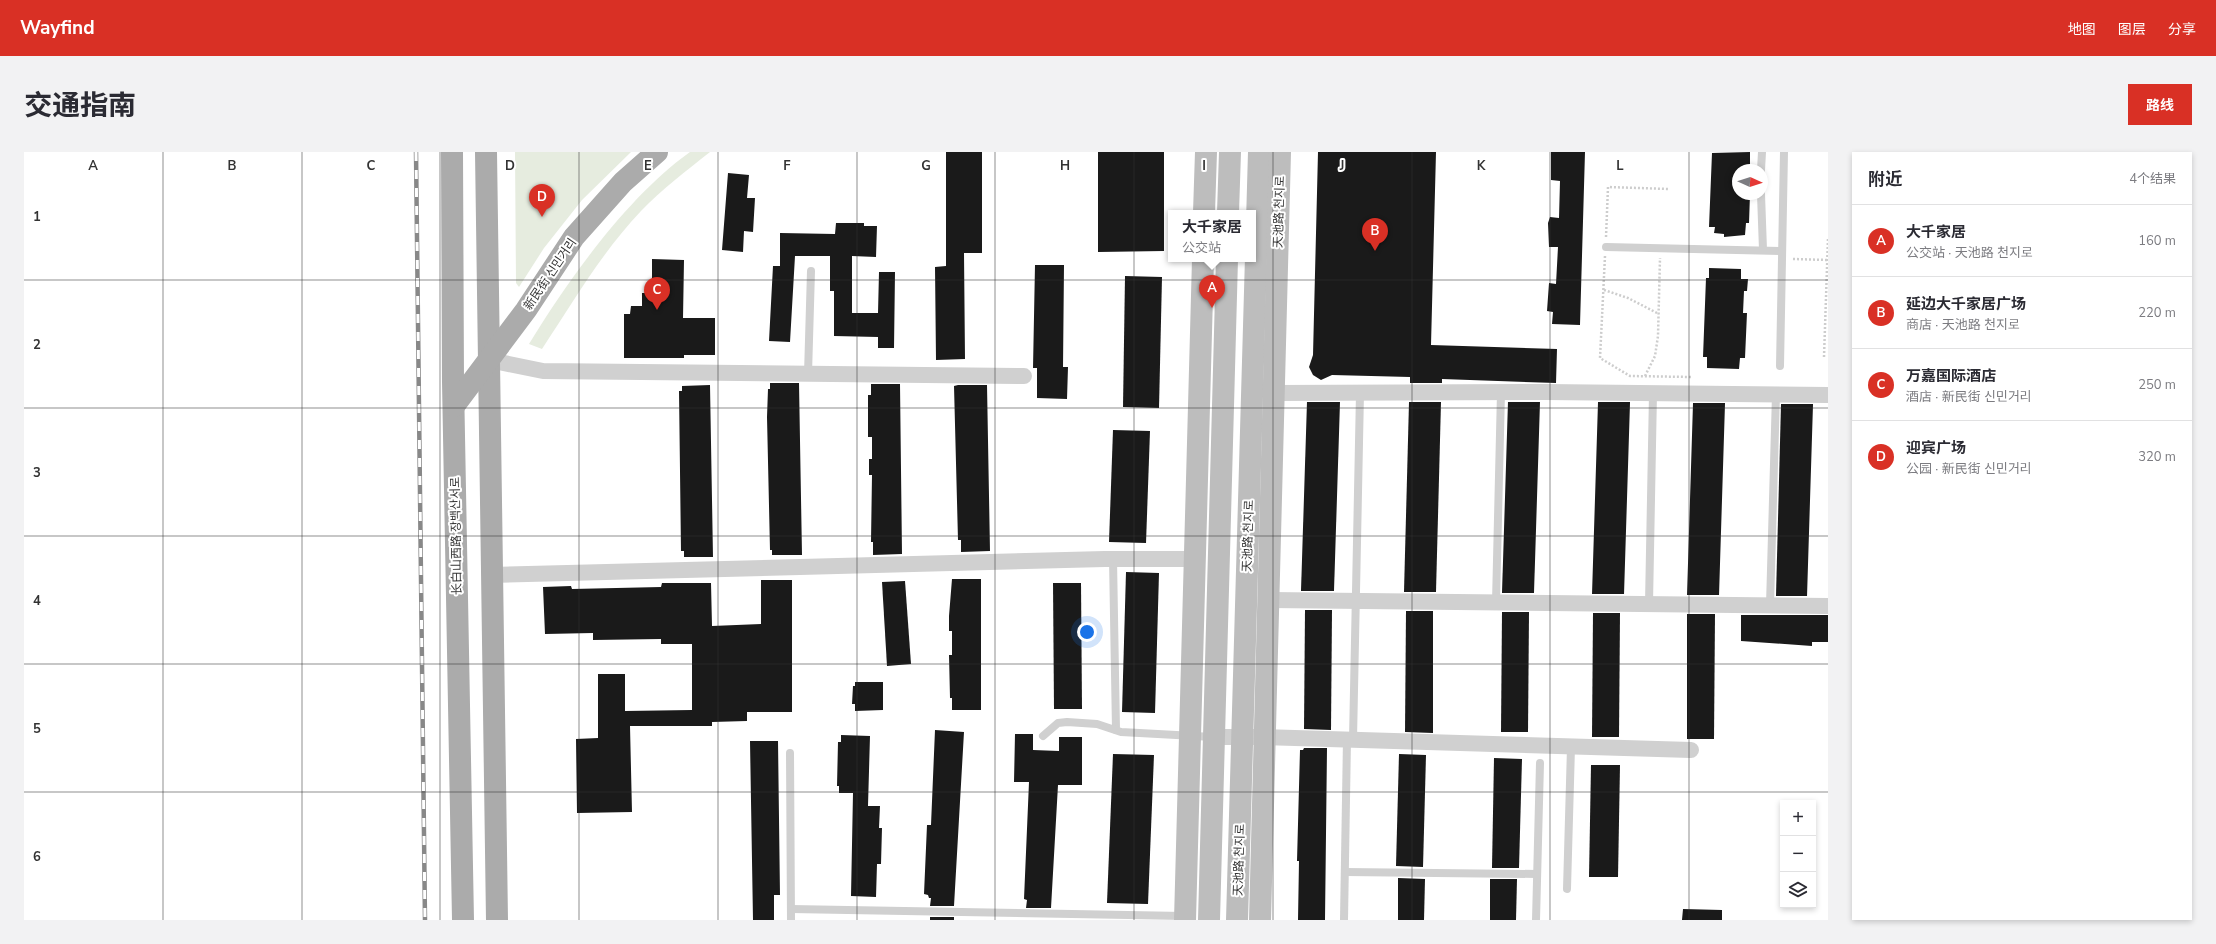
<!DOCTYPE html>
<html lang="zh">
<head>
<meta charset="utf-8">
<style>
	:root { --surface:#fff; --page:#f2f2f3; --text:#2b2b33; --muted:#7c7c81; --line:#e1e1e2; --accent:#d93025 }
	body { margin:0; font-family:"Nunito Sans","Noto Sans SC","Noto Sans KR",sans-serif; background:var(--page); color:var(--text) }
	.controls { position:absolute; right:12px; bottom:12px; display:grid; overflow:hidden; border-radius:0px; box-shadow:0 2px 6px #0003 }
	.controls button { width:36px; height:36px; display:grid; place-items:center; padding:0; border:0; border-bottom:1px solid var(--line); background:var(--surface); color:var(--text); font:20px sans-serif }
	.compass { position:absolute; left:1708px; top:12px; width:36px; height:36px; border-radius:50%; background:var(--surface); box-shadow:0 2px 6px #0003; rotate:93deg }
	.you { position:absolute; left:1063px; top:480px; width:14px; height:14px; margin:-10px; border:3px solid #fff; border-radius:50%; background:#1a73e8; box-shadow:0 0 0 6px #1a73e833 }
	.badge { display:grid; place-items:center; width:26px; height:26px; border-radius:50%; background:var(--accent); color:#fff; font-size:13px; font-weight:700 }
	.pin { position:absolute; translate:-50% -33px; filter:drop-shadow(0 1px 2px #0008) }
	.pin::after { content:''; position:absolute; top:21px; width:14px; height:12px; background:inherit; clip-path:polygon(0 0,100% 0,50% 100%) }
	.popup { position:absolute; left:1144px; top:58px; width:88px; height:52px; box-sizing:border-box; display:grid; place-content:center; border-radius:0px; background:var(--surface); filter:drop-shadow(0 1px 3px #0005); font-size:13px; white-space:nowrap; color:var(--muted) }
	.popup b { font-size:15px; color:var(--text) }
	.popup::after { content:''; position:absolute; left:50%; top:100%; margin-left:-8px; border:8px solid transparent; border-top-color:var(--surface) }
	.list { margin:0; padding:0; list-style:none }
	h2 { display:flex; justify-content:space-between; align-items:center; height:52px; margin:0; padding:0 16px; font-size:17px }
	h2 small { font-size:13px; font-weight:400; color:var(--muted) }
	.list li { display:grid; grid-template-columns:26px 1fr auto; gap:12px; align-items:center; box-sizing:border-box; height:72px; padding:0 16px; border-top:1px solid var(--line) }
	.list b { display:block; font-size:15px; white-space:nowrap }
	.list p { margin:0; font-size:13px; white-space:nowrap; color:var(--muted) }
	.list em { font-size:13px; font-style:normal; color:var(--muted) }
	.icon { flex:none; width:22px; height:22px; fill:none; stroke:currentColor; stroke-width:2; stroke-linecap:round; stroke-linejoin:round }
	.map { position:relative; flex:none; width:1804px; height:768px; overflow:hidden; border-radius:0px }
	header { display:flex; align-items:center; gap:24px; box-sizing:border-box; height:56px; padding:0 20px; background:var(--accent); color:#fff }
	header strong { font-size:19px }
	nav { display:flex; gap:22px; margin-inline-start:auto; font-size:14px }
	.intro { display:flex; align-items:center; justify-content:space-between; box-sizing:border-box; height:96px; padding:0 24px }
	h1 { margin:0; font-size:28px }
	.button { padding:10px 18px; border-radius:0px; background:var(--accent); color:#fff; font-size:14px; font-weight:700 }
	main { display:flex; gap:24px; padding:0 24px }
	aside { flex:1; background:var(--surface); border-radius:0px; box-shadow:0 2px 6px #0003 }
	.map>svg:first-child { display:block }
	.green { fill:#e6ecdf }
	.building { fill:#1a1a1a }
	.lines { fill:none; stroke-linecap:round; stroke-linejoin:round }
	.path { stroke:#cdcdcd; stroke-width:2.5; stroke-dasharray:2 2; stroke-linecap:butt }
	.lane { stroke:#d0d0d0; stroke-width:8 }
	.street { stroke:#d0d0d0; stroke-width:16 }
	.secondary { stroke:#bdbdbd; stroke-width:22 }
	.primary { stroke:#ababab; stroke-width:22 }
	.rail-casing { stroke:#888; stroke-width:4.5 }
	.rail { stroke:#fff; stroke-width:3; stroke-dasharray:9; stroke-linecap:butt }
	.grid { fill:none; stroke:#333; stroke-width:1; stroke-opacity:0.55 }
	.labels { text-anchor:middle; stroke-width:4; stroke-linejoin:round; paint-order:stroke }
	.street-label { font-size:12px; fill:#333; stroke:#fff }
	.grid-label { font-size:13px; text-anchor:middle; font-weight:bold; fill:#333; stroke:#fff; stroke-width:4; stroke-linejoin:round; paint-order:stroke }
</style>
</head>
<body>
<header>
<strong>Wayfind</strong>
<nav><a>地图</a><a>图层</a><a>分享</a></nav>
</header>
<div class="intro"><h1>交通指南</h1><a class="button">路线</a></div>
<main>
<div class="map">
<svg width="1804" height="768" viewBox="0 0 1804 768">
	<rect width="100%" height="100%" fill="#fff"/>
	<g class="green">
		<polygon points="491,0 607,0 558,48 520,96 495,135 492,131"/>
		<path d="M666 0H686C662 19 638 37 617 59 578 100 549 150 518 197L505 192C544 128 604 44 666 0Z"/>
	</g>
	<g class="building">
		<polygon points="922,0 958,0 958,101 940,101 941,207 912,208 911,115 922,114"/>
		<polygon points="1074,0 1140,0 1140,99 1074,100"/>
		<polygon points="1294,0 1412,0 1407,193 1533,197 1532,231 1418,227 1418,231 1386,231 1386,225 1308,223 1297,228 1289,223 1285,215 1289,203"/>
		<polygon points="1527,0 1561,0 1556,173 1528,172 1529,160 1523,159 1525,131 1532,132 1534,95 1525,95 1524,71 1526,65 1535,66 1536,29 1527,28"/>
		<polygon points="1726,0 1726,18 1714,18 1714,42 1726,42 1725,71 1722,71 1721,83 1700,85 1700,82 1690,81 1691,75 1685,75 1688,1"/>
		<polygon points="704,21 725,23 723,46 731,46 729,80 720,79 719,100 698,98"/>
		<polygon points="812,71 840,71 840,74 853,74 852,105 828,104 828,161 854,161 855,120 871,120 870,196 854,196 854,185 810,184 810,139 806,139 806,104 771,104 766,190 745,189 749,114 756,114 756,81 811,82"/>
		<polygon points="628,107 660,108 659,166 691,166 691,203 660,203 660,206 600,206 600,162 606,162 607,154 618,154 618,141 628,141"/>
		<polygon points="1011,113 1040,113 1039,215 1044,215 1043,247 1013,246 1013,216 1009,216"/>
		<polygon points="1685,116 1717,117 1717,127 1724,127 1723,139 1720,139 1719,161 1723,161 1721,206 1716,206 1715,217 1683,216 1683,205 1679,205 1682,126 1685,126"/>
		<polygon points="1101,124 1138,125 1135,256 1099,255"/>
		<polygon points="746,231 775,231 778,403 748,403 748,398 746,398 743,265 744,237 746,237"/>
		<polygon points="847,232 876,232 878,402 849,403 849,390 847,390 848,323 845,323 845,307 848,307 848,285 844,285 844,243 847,243"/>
		<polygon points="686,233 689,405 660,405 660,399 657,399 655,239 658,239 658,234"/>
		<polygon points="934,233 963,233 966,399 937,400 937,388 934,388 930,234"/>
		<polygon points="1283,250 1316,250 1310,439 1277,439"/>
		<polygon points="1385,250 1417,250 1412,440 1380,440"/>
		<polygon points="1484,250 1516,250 1510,441 1478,441"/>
		<polygon points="1574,250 1606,250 1600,442 1568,442"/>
		<polygon points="1669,251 1701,251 1695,443 1663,443"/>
		<polygon points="1757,252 1789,252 1783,444 1752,444"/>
		<polygon points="1089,278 1126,279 1122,391 1085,390"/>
		<polygon points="1102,420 1135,421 1131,561 1098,560"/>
		<polygon points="928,427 957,427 957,558 928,558 928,546 926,546 925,503 928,503 928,479 925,479 925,464"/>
		<polygon points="737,428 768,428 768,560 723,560 723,569 688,570 688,574 606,574 608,660 553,661 552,587 574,586 574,522 601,522 601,559 668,558 668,492 637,492 637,487 569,488 569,481 521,482 519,435 547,434 548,437 637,435 638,431 687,431 688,474 737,472"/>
		<polygon points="881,429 887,512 863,514 858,430"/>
		<polygon points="1029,431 1057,431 1058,557 1030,557"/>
		<polygon points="1281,458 1308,458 1307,578 1280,577"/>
		<polygon points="1382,459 1409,459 1409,581 1381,580"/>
		<polygon points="1478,460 1505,460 1504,580 1477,580"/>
		<polygon points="1569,461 1596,461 1595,585 1568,585"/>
		<polygon points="1663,462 1691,462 1690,587 1663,587"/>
		<polygon points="1717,463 1804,463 1804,490 1788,490 1788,494 1717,489"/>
		<polygon points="831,530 859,530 859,558 831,559 831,552 828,552 829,534 831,534"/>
		<polygon points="911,578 940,580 930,754 906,754 907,746 905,746 904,743 900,742 903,673 907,673"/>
		<polygon points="991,582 1009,582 1009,598 1035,599 1035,585 1058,585 1058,633 1034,633 1027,756 1002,756 1003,748 1000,747 1005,630 990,630"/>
		<polygon points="817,583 846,584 844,654 856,654 855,676 858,676 857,712 853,712 852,745 827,744 829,641 815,641 815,634 813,634 814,590 817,590"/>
		<polygon points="726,589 754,589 756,743 750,743 750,768 729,768"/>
		<polygon points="1280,596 1303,596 1301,768 1274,768 1275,709 1273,709 1276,598 1279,598"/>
		<polygon points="1089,602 1130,603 1124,752 1083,751"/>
		<polygon points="1375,602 1402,603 1399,715 1372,714"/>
		<polygon points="1470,606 1498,607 1495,716 1468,716"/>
		<polygon points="1567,613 1596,613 1594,725 1565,725"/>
		<polygon points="1374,726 1401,727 1400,768 1374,768"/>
		<polygon points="1466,727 1493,727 1492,768 1466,768"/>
		<polygon points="1659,757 1698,758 1698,768 1658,768"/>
		<rect x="906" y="765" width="24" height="3"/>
	</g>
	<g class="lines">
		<g class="path">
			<polyline points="1582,85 1584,35 1645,37"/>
			<polyline points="1581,104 1576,206 1606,224 1668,225"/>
			<polyline points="1769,107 1804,108"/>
			<polyline points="1580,138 1604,146 1635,162"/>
			<polyline points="1800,205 1804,86"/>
			<polyline points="1621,224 1631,204 1634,184 1636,106"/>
		</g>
		<g class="lane">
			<polyline points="1737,18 1738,0"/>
			<polyline points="1737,42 1739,98"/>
			<polyline points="1582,95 1758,99"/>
			<polyline points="1756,214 1760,0"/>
			<polyline points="784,222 787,119"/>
			<polyline points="1089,407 1092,578"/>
			<polyline points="1472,450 1477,240"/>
			<polyline points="1625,452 1629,241"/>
			<polyline points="1746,453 1752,242"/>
			<polyline points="1019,584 1034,571 1043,570 1073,572 1097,580 1189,585"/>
			<polyline points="1329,588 1336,241"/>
			<polyline points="766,601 767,768"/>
			<polyline points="1321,720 1513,722"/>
			<polyline points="1543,737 1547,595"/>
			<polyline points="767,757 1160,764"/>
			<polyline points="1320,768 1323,587"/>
			<polyline points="1512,768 1516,611"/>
		</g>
		<g class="street">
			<polyline points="465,208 519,219 1000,224"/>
			<polyline points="1250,241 1521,240 1804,243"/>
			<polyline points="468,423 1081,407 1170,407"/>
			<polyline points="1244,448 1804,454"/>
			<polyline points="1190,585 1241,585 1667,598"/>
		</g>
		<g class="secondary">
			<polyline points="1180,61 1182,0"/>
			<polyline points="1204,61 1206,0"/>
			<polyline points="1161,768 1179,107"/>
			<polyline points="1185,768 1203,107"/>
			<polyline points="1213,768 1235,0"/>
			<polyline points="1236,768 1256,0"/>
		</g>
		<g class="primary">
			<polyline points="428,0 429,230 439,768"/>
			<polyline points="462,0 473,768"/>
			<polyline points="430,254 502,158 550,85 599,30 633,0"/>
		</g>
		<g class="rail-casing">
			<polyline id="rail" points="392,0 401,768"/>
		</g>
		<use href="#rail" class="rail"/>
	</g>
	<path class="grid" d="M139 0V768M278 0V768M416 0V768M555 0V768M694 0V768M833 0V768M971 0V768M1110 0V768M1249 0V768M1388 0V768M1526 0V768M1665 0V768M0 128H1804M0 256H1804M0 384H1804M0 512H1804M0 640H1804"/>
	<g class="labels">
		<g class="street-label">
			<text transform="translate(1255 60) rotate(-88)" y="4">天池路 천지로</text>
			<text transform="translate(526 122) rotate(-56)" y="4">新民街 신민거리</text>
			<text transform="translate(432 384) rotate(-91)" y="4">长白山西路 장백산서로</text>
			<text transform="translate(1224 384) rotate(-88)" y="4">天池路 천지로</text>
			<text transform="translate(1215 708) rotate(-88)" y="4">天池路 천지로</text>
		</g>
	</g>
	<g class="grid-label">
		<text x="69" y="18">A</text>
		<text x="208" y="18">B</text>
		<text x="347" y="18">C</text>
		<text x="486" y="18">D</text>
		<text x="624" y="18">E</text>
		<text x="763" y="18">F</text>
		<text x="902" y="18">G</text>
		<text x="1041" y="18">H</text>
		<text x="1180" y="18">I</text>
		<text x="1318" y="18">J</text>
		<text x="1457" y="18">K</text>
		<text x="1596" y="18">L</text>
		<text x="13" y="69">1</text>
		<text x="13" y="197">2</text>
		<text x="13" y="325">3</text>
		<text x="13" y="453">4</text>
		<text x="13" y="581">5</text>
		<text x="13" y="709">6</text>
	</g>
</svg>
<div class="controls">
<button>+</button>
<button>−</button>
<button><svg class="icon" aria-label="layers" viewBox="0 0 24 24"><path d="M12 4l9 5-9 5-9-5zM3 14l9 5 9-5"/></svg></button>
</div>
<svg class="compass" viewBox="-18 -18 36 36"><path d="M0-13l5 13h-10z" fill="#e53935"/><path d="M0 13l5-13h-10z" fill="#7c7c81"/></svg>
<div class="you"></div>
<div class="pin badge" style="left:1188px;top:156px">A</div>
<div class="popup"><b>大千家居</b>公交站</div>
<div class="pin badge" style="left:1351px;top:99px">B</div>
<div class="pin badge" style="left:633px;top:158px">C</div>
<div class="pin badge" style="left:518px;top:65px">D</div>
</div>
<aside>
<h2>附近<small>4个结果</small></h2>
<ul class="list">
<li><span class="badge">A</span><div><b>大千家居</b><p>公交站 · 天池路 천지로</p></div><em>160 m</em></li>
<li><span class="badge">B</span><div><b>延边大千家居广场</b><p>商店 · 天池路 천지로</p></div><em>220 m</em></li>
<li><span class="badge">C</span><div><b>万嘉国际酒店</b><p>酒店 · 新民街 신민거리</p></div><em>250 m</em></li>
<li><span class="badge">D</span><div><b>迎宾广场</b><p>公园 · 新民街 신민거리</p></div><em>320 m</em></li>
</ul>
</aside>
</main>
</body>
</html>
